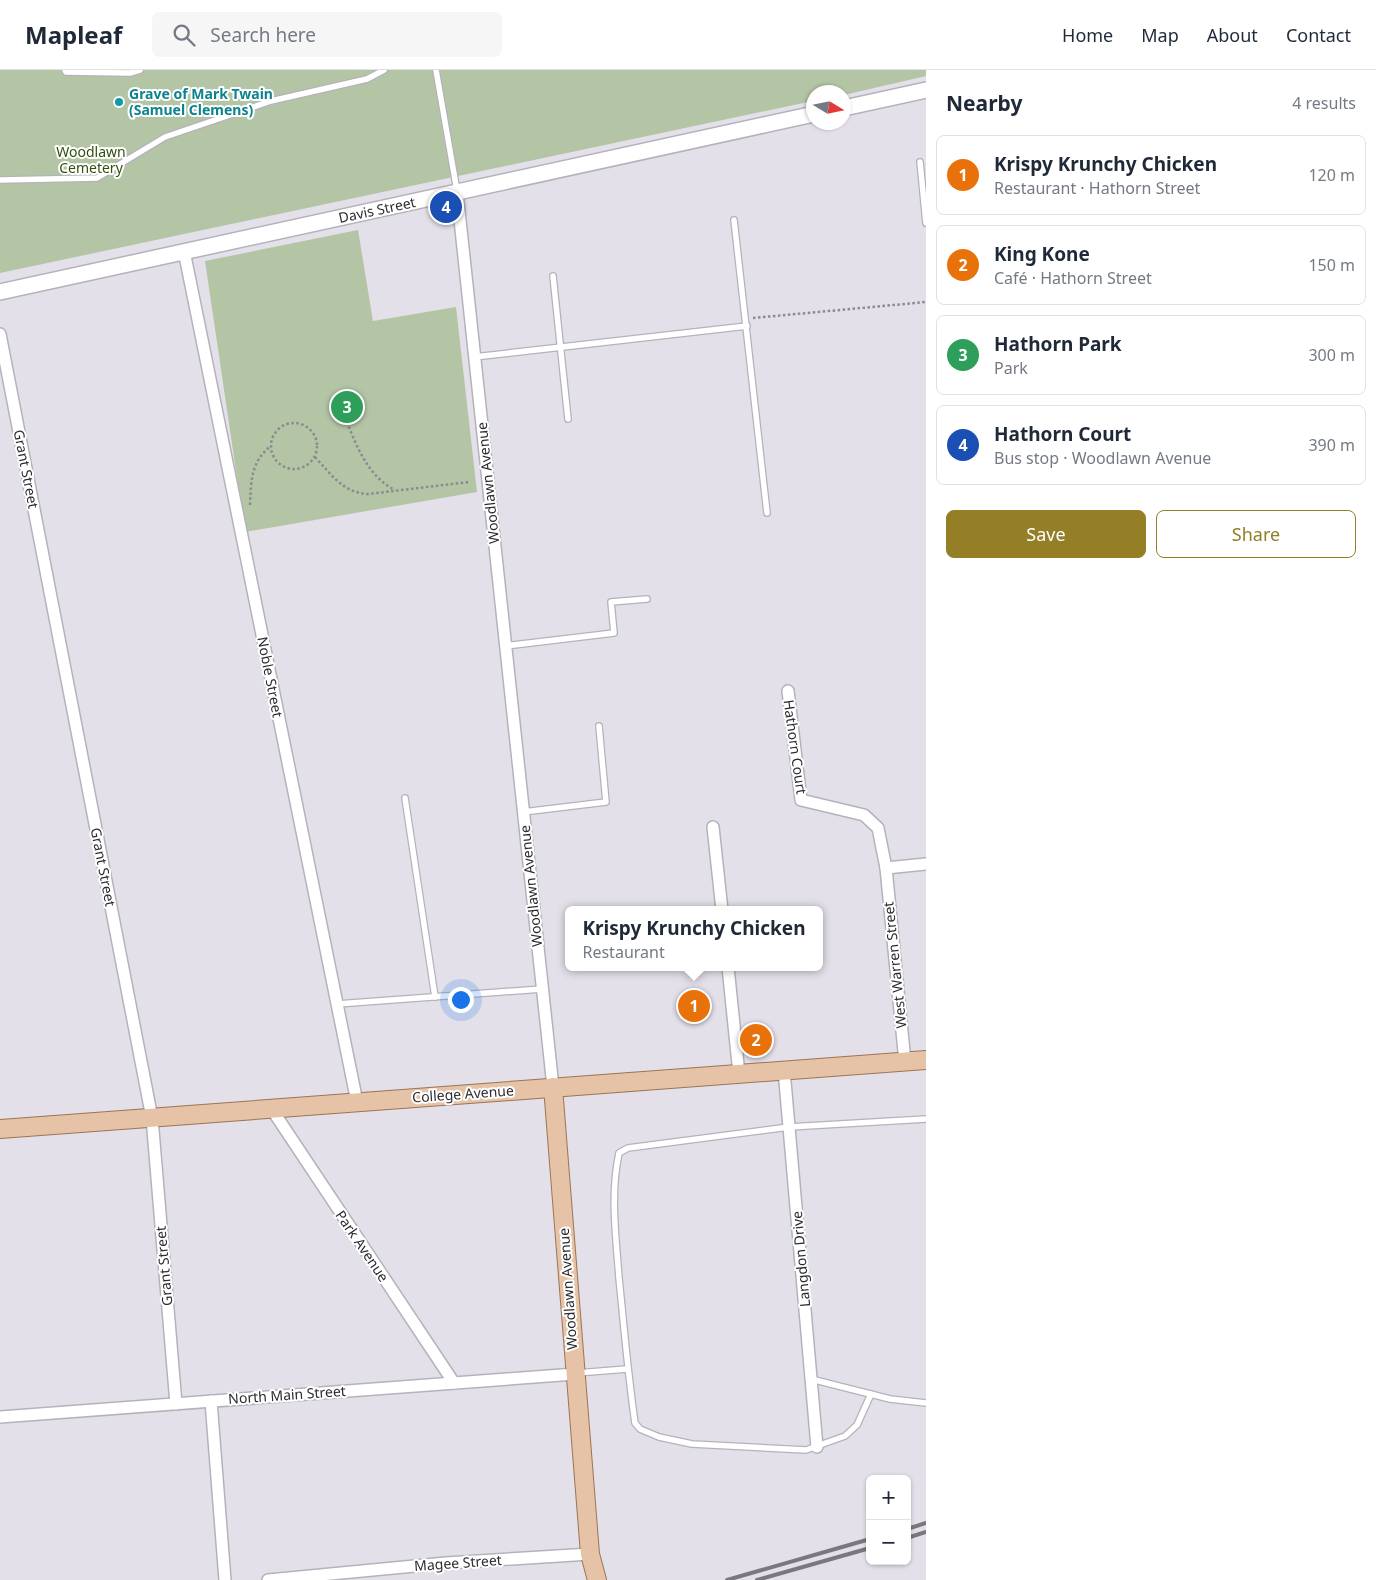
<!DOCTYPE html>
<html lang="en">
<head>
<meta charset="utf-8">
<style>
	:root { --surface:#fff; --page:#f6f6f7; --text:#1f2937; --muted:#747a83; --line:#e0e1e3; --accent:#947e26 }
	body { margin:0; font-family:"Noto Sans",sans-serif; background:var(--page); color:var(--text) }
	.controls { position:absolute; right:15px; bottom:15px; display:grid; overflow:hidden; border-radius:8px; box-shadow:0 1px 4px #0004 }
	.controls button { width:45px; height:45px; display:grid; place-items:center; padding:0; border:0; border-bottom:1px solid var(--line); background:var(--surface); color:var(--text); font:25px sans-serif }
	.compass { position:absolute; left:806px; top:15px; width:45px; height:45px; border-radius:50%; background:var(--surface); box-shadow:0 1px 4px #0004; rotate:100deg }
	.you { position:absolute; left:460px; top:929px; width:18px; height:18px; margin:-12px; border:4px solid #fff; border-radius:50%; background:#1a73e8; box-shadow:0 0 0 8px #1a73e833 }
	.badge { display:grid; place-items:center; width:32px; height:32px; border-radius:50%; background:var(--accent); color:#fff; font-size:16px; font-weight:700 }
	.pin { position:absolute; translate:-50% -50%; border:2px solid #fff; box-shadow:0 1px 5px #0006 }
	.popup { position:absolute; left:565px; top:836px; width:258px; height:65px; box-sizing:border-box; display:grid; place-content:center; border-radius:8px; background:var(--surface); filter:drop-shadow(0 1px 4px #0005); font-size:16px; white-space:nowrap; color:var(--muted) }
	.popup b { font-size:19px; color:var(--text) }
	.popup::after { content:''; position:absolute; left:50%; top:100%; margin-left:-10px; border:10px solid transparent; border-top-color:var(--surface) }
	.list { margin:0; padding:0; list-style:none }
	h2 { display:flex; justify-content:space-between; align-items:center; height:65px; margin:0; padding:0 20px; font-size:21px }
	h2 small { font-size:16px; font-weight:400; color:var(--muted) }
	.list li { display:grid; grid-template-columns:32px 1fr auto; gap:15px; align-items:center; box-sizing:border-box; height:80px; margin:0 10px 10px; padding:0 10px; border:1px solid var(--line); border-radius:8px }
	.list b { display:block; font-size:19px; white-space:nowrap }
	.list p { margin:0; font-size:16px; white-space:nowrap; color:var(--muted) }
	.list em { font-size:16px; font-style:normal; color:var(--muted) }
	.actions { display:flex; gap:10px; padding:15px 20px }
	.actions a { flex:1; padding:11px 0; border:1px solid var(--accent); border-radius:8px; text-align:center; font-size:18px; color:var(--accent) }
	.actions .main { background:var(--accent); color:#fff }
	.icon { flex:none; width:28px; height:28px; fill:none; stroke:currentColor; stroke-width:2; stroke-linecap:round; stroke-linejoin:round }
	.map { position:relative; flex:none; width:926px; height:1510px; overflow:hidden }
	header { display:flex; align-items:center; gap:30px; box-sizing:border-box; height:70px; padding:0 25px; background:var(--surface); border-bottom:1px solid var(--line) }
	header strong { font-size:24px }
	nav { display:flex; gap:28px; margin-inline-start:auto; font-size:18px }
	.search { width:350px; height:45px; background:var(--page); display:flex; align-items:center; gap:12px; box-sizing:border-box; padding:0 18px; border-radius:8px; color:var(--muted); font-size:19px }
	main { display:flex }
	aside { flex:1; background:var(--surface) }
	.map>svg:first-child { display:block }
	.green { fill:#b4c5a6 }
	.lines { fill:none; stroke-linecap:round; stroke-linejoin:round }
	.lane-casing { stroke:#b5b2bb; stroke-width:8 }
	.street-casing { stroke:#b5b2bb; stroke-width:14 }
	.secondary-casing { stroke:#b5b2bb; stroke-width:18 }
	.primary-casing { stroke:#9b7455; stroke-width:20 }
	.path { stroke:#8c8990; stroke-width:2.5; stroke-dasharray:2.5 2.5; stroke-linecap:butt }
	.lane { stroke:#fff; stroke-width:5.5 }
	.street { stroke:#fff; stroke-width:11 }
	.secondary { stroke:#fff; stroke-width:15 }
	.primary { stroke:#e6c3a6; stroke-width:18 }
	.rail { stroke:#7a787e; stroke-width:4 }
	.culture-dot { fill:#0f9aa8; stroke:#fff; stroke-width:2 }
	.labels { text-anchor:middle; stroke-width:4; stroke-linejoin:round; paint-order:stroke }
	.culture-label { font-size:14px; font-weight:bold; fill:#0d838f; stroke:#fff; text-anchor:start }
	.park-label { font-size:14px; fill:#324e0c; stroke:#fff }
	.street-label { font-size:14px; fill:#2d2b2f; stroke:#fff }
</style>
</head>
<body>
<header>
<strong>Mapleaf</strong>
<div class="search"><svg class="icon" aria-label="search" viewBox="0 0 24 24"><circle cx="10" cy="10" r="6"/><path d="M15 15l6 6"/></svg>Search here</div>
<nav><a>Home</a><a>Map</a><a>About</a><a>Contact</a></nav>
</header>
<main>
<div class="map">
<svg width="926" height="1510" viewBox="0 0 926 1510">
	<rect width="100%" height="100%" fill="#e3e0e9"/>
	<g class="green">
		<polygon points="0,0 926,0 926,6 844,25 844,22 814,22 813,31 0,203"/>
		<polygon points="358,160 373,251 456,237 477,422 245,462 205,191"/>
	</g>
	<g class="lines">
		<g class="lane-casing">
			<g id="lane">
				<polyline points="65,0 66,2 130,3 140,0"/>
				<polyline points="436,0 457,121"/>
				<polyline points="920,92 926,153"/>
				<polyline points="0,110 97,108 165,67 271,31 367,9 384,0"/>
				<polyline points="734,150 767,443"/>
				<polyline points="553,206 568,349"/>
				<polyline points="474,287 747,256"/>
				<polyline points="505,576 614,563 611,532 647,529"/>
				<polyline points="405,728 435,927"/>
				<polyline points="523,742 606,732 599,656"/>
				<polyline points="337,934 542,919"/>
				<polyline points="577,1303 627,1299"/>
				<polyline points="811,1309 890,1329 926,1333"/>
				<path d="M871 1324 857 1355 845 1366 806 1380 692 1374 659 1367 640 1359 635 1353C628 1305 624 1257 619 1208 616 1166 610 1125 619 1083L628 1078 789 1057 926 1049"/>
			</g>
		</g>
		<g class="street-casing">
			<g id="street">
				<polyline points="457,122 553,1017"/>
				<polyline points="184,181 357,1032"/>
				<polyline points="0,264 152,1048 176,1334"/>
				<polyline points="788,621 801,730 864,745 878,758 886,798 905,992"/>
				<polyline points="713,757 722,840"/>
				<polyline points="886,798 926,794"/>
				<polyline points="728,897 739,1004"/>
				<polyline points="784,1000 817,1377"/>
				<polyline points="271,1038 454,1313"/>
				<polyline points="211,1331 225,1510"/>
				<polyline points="0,1347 575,1304"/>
				<polyline points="268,1510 446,1493 590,1484"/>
			</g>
		</g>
		<g class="secondary-casing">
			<g id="secondary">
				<polyline points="844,38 926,20"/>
				<polyline points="0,222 814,44"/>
			</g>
		</g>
		<g class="primary-casing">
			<g id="primary">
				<polyline points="553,1017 590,1484 597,1510"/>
				<polyline points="0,1059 926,990"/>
			</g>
		</g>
		<g class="path">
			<polyline points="753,248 926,232"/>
			<path d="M347 352C357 378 369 407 395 420"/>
			<circle cx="294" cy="376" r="23"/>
			<path d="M315 387C331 404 343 423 368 424L469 412"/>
			<path d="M250 435C251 411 251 391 271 376"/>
		</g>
		<use href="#lane" class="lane"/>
		<use href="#street" class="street"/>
		<use href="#secondary" class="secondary"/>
		<use href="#primary" class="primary"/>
		<g class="rail">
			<polyline points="907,1459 926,1453"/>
			<polyline points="907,1468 926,1462"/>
			<polyline points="727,1510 870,1469"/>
			<polyline points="757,1510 870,1478"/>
		</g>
	</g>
	<circle class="culture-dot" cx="119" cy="32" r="5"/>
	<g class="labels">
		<g class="culture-label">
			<text x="129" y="29">Grave of Mark Twain<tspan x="129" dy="16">(Samuel Clemens)</tspan></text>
		</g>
		<g class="park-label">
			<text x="91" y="87">Woodlawn<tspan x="91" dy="16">Cemetery</tspan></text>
		</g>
		<g class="street-label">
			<text transform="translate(377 140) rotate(-12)" y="5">Davis Street</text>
			<text transform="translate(26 399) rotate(79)" y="5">Grant Street</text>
			<text transform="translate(488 413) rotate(-96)" y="5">Woodlawn Avenue</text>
			<text transform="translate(270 607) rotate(79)" y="5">Noble Street</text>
			<text transform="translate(795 677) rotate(82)" y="5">Hathorn Court</text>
			<text transform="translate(103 797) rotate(79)" y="5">Grant Street</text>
			<text transform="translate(531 816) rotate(-96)" y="5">Woodlawn Avenue</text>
			<text transform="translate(895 895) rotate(-96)" y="5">West Warren Street</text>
			<text transform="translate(463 1024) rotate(-4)" y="5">College Avenue</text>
			<text transform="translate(362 1176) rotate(56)" y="5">Park Avenue</text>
			<text transform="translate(801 1189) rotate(-95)" y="5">Langdon Drive</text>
			<text transform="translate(164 1196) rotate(-95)" y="5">Grant Street</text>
			<text transform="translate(568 1219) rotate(-94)" y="5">Woodlawn Avenue</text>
			<text transform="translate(287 1325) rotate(-4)" y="5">North Main Street</text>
			<text transform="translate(458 1493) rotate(-4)" y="5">Magee Street</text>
		</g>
	</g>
</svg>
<div class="controls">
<button>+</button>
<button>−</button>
</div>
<svg class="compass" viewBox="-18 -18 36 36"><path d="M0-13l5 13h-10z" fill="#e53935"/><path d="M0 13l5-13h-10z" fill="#747a83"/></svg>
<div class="you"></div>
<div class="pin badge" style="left:694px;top:936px;background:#e8710a">1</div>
<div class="popup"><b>Krispy Krunchy Chicken</b>Restaurant</div>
<div class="pin badge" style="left:756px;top:970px;background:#e8710a">2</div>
<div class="pin badge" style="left:347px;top:337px;background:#2e9e5b">3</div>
<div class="pin badge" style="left:446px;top:137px;background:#1a4fb4">4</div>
</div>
<aside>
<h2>Nearby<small>4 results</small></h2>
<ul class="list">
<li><span class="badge" style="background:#e8710a">1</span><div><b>Krispy Krunchy Chicken</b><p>Restaurant · Hathorn Street</p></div><em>120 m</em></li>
<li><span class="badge" style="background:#e8710a">2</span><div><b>King Kone</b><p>Café · Hathorn Street</p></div><em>150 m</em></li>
<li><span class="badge" style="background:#2e9e5b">3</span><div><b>Hathorn Park</b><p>Park</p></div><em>300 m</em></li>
<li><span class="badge" style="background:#1a4fb4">4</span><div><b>Hathorn Court</b><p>Bus stop · Woodlawn Avenue</p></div><em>390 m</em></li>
</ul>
<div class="actions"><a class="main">Save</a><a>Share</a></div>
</aside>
</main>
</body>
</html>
